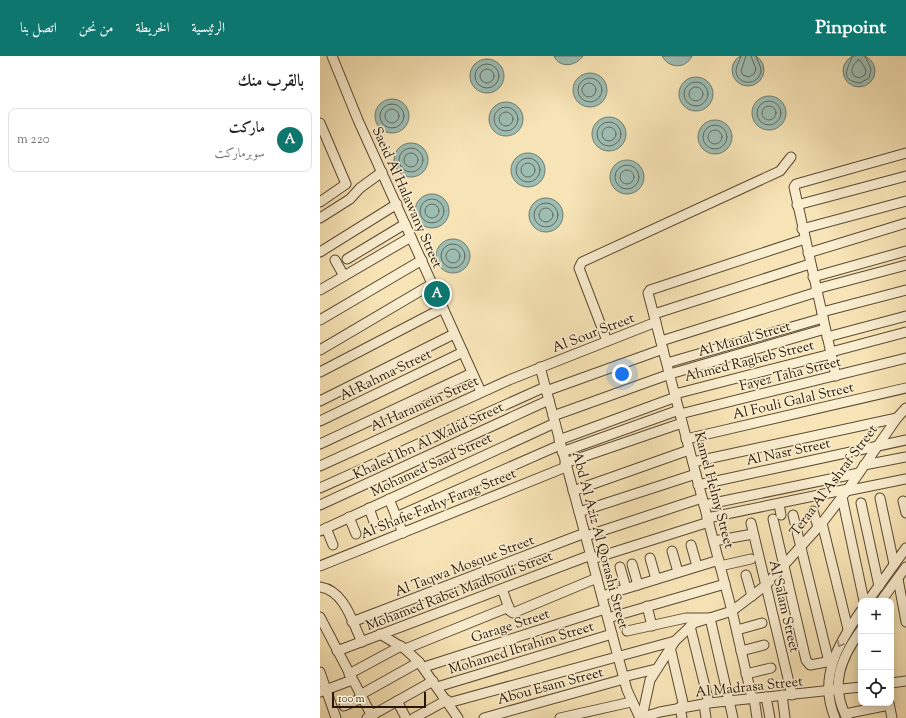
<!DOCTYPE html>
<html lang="ar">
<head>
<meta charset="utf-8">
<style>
	:root { --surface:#fff; --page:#f2f2f2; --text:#222; --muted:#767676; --line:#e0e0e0; --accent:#0f766e }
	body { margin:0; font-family:"Sorts Mill Goudy",Amiri,serif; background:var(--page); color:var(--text); direction:rtl }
	.controls { position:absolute; right:12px; bottom:12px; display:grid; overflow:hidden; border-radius:8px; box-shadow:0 2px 10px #0003 }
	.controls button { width:36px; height:36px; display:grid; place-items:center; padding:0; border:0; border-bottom:1px solid var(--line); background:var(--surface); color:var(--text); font:20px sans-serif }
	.scale { position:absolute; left:12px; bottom:10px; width:94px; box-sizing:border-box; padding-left:4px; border:2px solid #271607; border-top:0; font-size:11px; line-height:14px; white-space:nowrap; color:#271607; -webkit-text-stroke:3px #faeed0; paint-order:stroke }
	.you { position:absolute; left:302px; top:318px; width:14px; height:14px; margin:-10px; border:3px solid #fff; border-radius:50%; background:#1a73e8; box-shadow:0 0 0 6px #1a73e833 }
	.badge { display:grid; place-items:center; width:26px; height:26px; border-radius:50%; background:var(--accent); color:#fff; font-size:13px; font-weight:700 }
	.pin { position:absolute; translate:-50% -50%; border:2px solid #fff; box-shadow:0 1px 4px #0006 }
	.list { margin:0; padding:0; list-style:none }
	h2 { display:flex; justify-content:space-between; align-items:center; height:52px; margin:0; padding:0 16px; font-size:17px }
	h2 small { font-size:13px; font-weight:400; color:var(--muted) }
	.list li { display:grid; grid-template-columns:26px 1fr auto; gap:12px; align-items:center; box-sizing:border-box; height:64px; margin:0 8px 8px; padding:0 8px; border:1px solid var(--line); border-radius:8px }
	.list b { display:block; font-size:15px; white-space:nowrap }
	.list p { margin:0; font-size:13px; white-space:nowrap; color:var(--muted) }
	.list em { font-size:13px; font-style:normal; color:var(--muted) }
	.icon { flex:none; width:22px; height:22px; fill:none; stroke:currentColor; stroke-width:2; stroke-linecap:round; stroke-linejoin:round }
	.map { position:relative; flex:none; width:586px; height:662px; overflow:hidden; direction:ltr }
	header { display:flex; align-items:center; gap:24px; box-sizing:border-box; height:56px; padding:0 20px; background:var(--accent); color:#fff }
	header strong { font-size:19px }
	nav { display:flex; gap:22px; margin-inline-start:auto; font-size:14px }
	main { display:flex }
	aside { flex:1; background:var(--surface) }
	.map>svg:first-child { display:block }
	.water { fill:#9ebeb4; stroke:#6e7b6f }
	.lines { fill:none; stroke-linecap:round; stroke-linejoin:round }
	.shore { stroke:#626a5e; stroke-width:1 }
	.minor-casing { stroke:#5b4a33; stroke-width:11 }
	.minor { stroke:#faeed0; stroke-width:9 }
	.oneway { stroke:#9b8d76 }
	.labels { text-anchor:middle; stroke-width:3.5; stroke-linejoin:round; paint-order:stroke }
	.street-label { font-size:14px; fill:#271607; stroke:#faeed0 }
</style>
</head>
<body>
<header>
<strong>Pinpoint</strong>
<nav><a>الرئيسية</a><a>الخريطة</a><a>من نحن</a><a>اتصل بنا</a></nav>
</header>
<main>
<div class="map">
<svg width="586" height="662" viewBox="0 0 586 662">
	<rect width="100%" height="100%" fill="#f8e5b7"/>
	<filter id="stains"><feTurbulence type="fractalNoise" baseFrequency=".005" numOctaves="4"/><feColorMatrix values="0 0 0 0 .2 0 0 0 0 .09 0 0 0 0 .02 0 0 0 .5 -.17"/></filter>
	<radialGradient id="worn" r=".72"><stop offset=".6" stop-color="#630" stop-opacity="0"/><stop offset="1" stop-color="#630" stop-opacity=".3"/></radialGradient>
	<g class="water">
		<circle cx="428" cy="14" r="16"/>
		<circle cx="539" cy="15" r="16"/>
		<path d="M234 0H263C256 10 240 13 234 0Z"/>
		<path d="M342 0H372C366 13 349 13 342 0Z"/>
		<circle cx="167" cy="20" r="17"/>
		<circle cx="270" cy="34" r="17"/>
		<circle cx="376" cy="38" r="17"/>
		<circle cx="449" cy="57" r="17"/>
		<circle cx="72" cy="60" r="17"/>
		<circle cx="186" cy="63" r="17"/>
		<circle cx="289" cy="78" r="17"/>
		<circle cx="395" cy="81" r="17"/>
		<circle cx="91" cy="104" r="17"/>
		<circle cx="208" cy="114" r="17"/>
		<circle cx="307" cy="121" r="17"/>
		<circle cx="112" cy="155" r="17"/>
		<circle cx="226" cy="159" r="17"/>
		<circle cx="133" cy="200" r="17"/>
	</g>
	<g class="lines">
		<g class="shore">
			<path d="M421 0C420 5 416 9 416 15 417 30 439 30 441 15 441 9 437 5 436 0"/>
			<polyline points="426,0 421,15 423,19 429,21 434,18 436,13 431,0"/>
			<path d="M532 0C531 9 516 24 540 27L549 22 551 13 545 0"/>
			<path d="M538 4H540L546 14 545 19 540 22 534 20C529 13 534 9 538 4Z"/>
			<circle cx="167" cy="20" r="12"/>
			<circle cx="167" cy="20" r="7"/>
			<circle cx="270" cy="34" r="12"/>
			<circle cx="376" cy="38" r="12"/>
			<circle cx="269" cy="34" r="7"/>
			<circle cx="376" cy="38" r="7"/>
			<circle cx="449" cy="57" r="12"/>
			<circle cx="72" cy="60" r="12"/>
			<circle cx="449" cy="57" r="7"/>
			<circle cx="186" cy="63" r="12"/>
			<circle cx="72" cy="60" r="7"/>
			<circle cx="186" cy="63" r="7"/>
			<circle cx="289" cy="78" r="12"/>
			<circle cx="395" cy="81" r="12"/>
			<circle cx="289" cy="78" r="7"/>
			<circle cx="395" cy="81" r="7"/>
			<circle cx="91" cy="104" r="12"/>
			<circle cx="91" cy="104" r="7"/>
			<circle cx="208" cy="114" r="12"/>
			<circle cx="208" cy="114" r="7"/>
			<circle cx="307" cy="121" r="12"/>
			<circle cx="307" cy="121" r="7"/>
			<circle cx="112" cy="155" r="12"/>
			<circle cx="226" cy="159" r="12"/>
			<circle cx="112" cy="155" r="7"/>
			<circle cx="226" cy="159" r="7"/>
			<circle cx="133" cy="200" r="12"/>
			<circle cx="133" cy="200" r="7"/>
		</g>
		<g class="minor-casing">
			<g id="minor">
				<polyline points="12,0 38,64 161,336"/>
				<polyline points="0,67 26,128 0,146"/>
				<polyline points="477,149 586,120"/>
				<polyline points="0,162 30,143 40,132 62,116"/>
				<polyline points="482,173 586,145"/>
				<polyline points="0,196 77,148"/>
				<polyline points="488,197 586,167"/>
				<polyline points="27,203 85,168"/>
				<polyline points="15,204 24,220"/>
				<polyline points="493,221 586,195"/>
				<polyline points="496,233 586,209"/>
				<polyline points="0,234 91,181"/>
				<polyline points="502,256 586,234"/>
				<polyline points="334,258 490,208"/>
				<polyline points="0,264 102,204"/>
				<polyline points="507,281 586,260"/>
				<polyline points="287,285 259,212 262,206 460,115 471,101"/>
				<polyline points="341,285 497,236"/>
				<polyline points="0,294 112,228"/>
				<polyline points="511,296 586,276"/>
				<polyline points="347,307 503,262"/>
				<polyline points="220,311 307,634 320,662"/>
				<polyline points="0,316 123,252"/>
				<polyline points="516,320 474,131 476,128 586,97"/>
				<polyline points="226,335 343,293"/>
				<polyline points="355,338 511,298"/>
				<polyline points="0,345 134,278"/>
				<polyline points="360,358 586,302"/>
				<polyline points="233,360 350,318 505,273"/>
				<polyline points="0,365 143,296"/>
				<polyline points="366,383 586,332"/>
				<polyline points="239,384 356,341"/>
				<polyline points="0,388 152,317"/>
				<polyline points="242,396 359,354"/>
				<polyline points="373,406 577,362"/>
				<polyline points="245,407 362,367"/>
				<polyline points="544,409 586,401"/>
				<polyline points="0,410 189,324 336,266"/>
				<polyline points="378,429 586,384"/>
				<polyline points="0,432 225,331"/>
				<polyline points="253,435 369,394"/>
				<polyline points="526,435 586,423"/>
				<polyline points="522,441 544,545"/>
				<polyline points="560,442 574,508"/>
				<polyline points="69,443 83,477"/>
				<polyline points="583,445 586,457"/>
				<polyline points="541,447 559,530"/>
				<polyline points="459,448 461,459"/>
				<polyline points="0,449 229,344"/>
				<polyline points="384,449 539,417"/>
				<polyline points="49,452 54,466"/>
				<polyline points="493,455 498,471"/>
				<polyline points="259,456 376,418"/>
				<polyline points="473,459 509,606"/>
				<polyline points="29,461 36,478"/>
				<polyline points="76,461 240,389"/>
				<polyline points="387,462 528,433"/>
				<polyline points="453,463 486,604 490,609 512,605"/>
				<polyline points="431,467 472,639"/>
				<polyline points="502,467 528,573"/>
				<polyline points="6,472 13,489"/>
				<polyline points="0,475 235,367"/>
				<polyline points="266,480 382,442"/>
				<polyline points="394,485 433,478"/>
				<polyline points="371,489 377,510"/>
				<polyline points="352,495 358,516"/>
				<polyline points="330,502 336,523"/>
				<polyline points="272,503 389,466"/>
				<polyline points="312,508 318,529"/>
				<polyline points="0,510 246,411"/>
				<polyline points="400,510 431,503"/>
				<polyline points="300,511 306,532"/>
				<polyline points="426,519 432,540"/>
				<polyline points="578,523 586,566"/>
				<path d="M0 531C25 535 32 566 42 586"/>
				<polyline points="182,533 190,555 193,557 277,522"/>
				<polyline points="282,540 399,504"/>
				<polyline points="548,545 586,492"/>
				<polyline points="561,545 586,511"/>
				<polyline points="327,550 332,570"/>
				<polyline points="0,561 53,662"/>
				<polyline points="288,562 405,528"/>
				<polyline points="32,566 265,477"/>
				<polyline points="370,570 389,647"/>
				<polyline points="417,574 442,567"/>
				<polyline points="307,575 366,562 390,562 413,662"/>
				<polyline points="60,578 85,593 99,606 138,662"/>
				<polyline points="350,591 364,651"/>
				<polyline points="85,593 189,551"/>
				<polyline points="17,595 271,499"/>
				<polyline points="421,595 444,589"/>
				<polyline points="104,611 285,553"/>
				<polyline points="0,616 16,662"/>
				<polyline points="29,618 81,590"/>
				<polyline points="426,618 451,612"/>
				<polyline points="303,621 336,613"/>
				<polyline points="571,627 586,625"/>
				<polyline points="117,631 292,578"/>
				<polyline points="0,636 32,624"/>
				<polyline points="40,639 99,606"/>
				<polyline points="462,639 465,662"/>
				<polyline points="446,641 450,662"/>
				<polyline points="432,642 412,555 328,237 330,234 485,183"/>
				<polyline points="434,642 437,662"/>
				<polyline points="77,645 86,662"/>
				<polyline points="128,647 355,585"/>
				<polyline points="569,647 572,662"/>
				<polyline points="384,648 386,662"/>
				<polyline points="24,650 42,642"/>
				<polyline points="360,651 362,662"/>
				<polyline points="525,658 569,649"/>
				<polyline points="322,661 330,624 355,585 374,567 412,555 446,529 502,467 528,433 577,362 586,352"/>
				<polyline points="47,662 113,625"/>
				<polyline points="94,662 127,644"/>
				<polyline points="164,662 304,623"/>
				<polyline points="240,662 311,646"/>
				<polyline points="320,662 340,656 389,647 541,631"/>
				<path d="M515 662C498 622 518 588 541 555"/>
				<path d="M527 662C509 629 521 602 541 574"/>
			</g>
		</g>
		<use href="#minor" class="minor"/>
	</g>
	<defs><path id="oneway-chevron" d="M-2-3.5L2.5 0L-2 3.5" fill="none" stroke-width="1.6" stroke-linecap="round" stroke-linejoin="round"/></defs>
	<use class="oneway" href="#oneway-chevron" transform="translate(520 588) rotate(119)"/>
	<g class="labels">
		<g class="street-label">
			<text transform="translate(88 141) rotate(66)" y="5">Saeid Al Halawany Street</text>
			<text transform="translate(273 276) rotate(-21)" y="5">Al Sour Street</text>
			<text transform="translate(424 282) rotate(-16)" y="5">Al Manal Street</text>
			<text transform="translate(429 304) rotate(-14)" y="5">Ahmed Ragheb Street</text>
			<text transform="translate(470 317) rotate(-14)" y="5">Fayez Taha Street</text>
			<text transform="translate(65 318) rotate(-26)" y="5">Al Rahma Street</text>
			<text transform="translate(473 344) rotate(-13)" y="5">Al Fouli Galal Street</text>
			<text transform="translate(104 347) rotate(-24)" y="5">Al Haramein Street</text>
			<text transform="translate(108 384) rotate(-25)" y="5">Khaled Ibn Al Walid Street</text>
			<text transform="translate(468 395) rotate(-12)" y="5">Al Nasr Street</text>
			<text transform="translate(111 408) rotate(-25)" y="5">Mohamed Saad Street</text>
			<text transform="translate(513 424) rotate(-53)" y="5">Teraa Al Ashraf Street</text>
			<text transform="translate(395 434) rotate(75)" y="5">Kamel Helmy Street</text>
			<text transform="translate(118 447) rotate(-22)" y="5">Al Shafie Fathy Farag Street</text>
			<text transform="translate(281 484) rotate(75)" y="5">Abd Al Aziz Al Qorashi Street</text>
			<text transform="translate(144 509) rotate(-21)" y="5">Al Taqwa Mosque Street</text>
			<text transform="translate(139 534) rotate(-21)" y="5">Mohamed Rabei Madbouli Street</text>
			<text transform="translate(465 550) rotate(77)" y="5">Al Salam Street</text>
			<text transform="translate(190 569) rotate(-18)" y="5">Garage Street</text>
			<text transform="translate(201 591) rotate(-17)" y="5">Mohamed Ibrahim Street</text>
			<text transform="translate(230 629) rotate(-15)" y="5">Abou Esam Street</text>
			<text transform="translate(429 630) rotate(-6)" y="5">Al Madrasa Street</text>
		</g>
	</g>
	<rect width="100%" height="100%" filter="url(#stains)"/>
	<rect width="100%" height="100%" fill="url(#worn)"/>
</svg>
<div class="controls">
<button>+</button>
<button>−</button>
<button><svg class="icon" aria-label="locate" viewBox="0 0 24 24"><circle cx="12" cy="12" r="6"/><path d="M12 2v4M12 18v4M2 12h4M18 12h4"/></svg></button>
</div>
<div class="scale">100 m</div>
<div class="you"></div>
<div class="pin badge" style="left:117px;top:238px">A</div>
</div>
<aside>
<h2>بالقرب منك<small></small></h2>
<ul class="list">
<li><span class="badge">A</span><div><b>ماركت</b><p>سوبرماركت</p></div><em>220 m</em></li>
</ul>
</aside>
</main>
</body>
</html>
